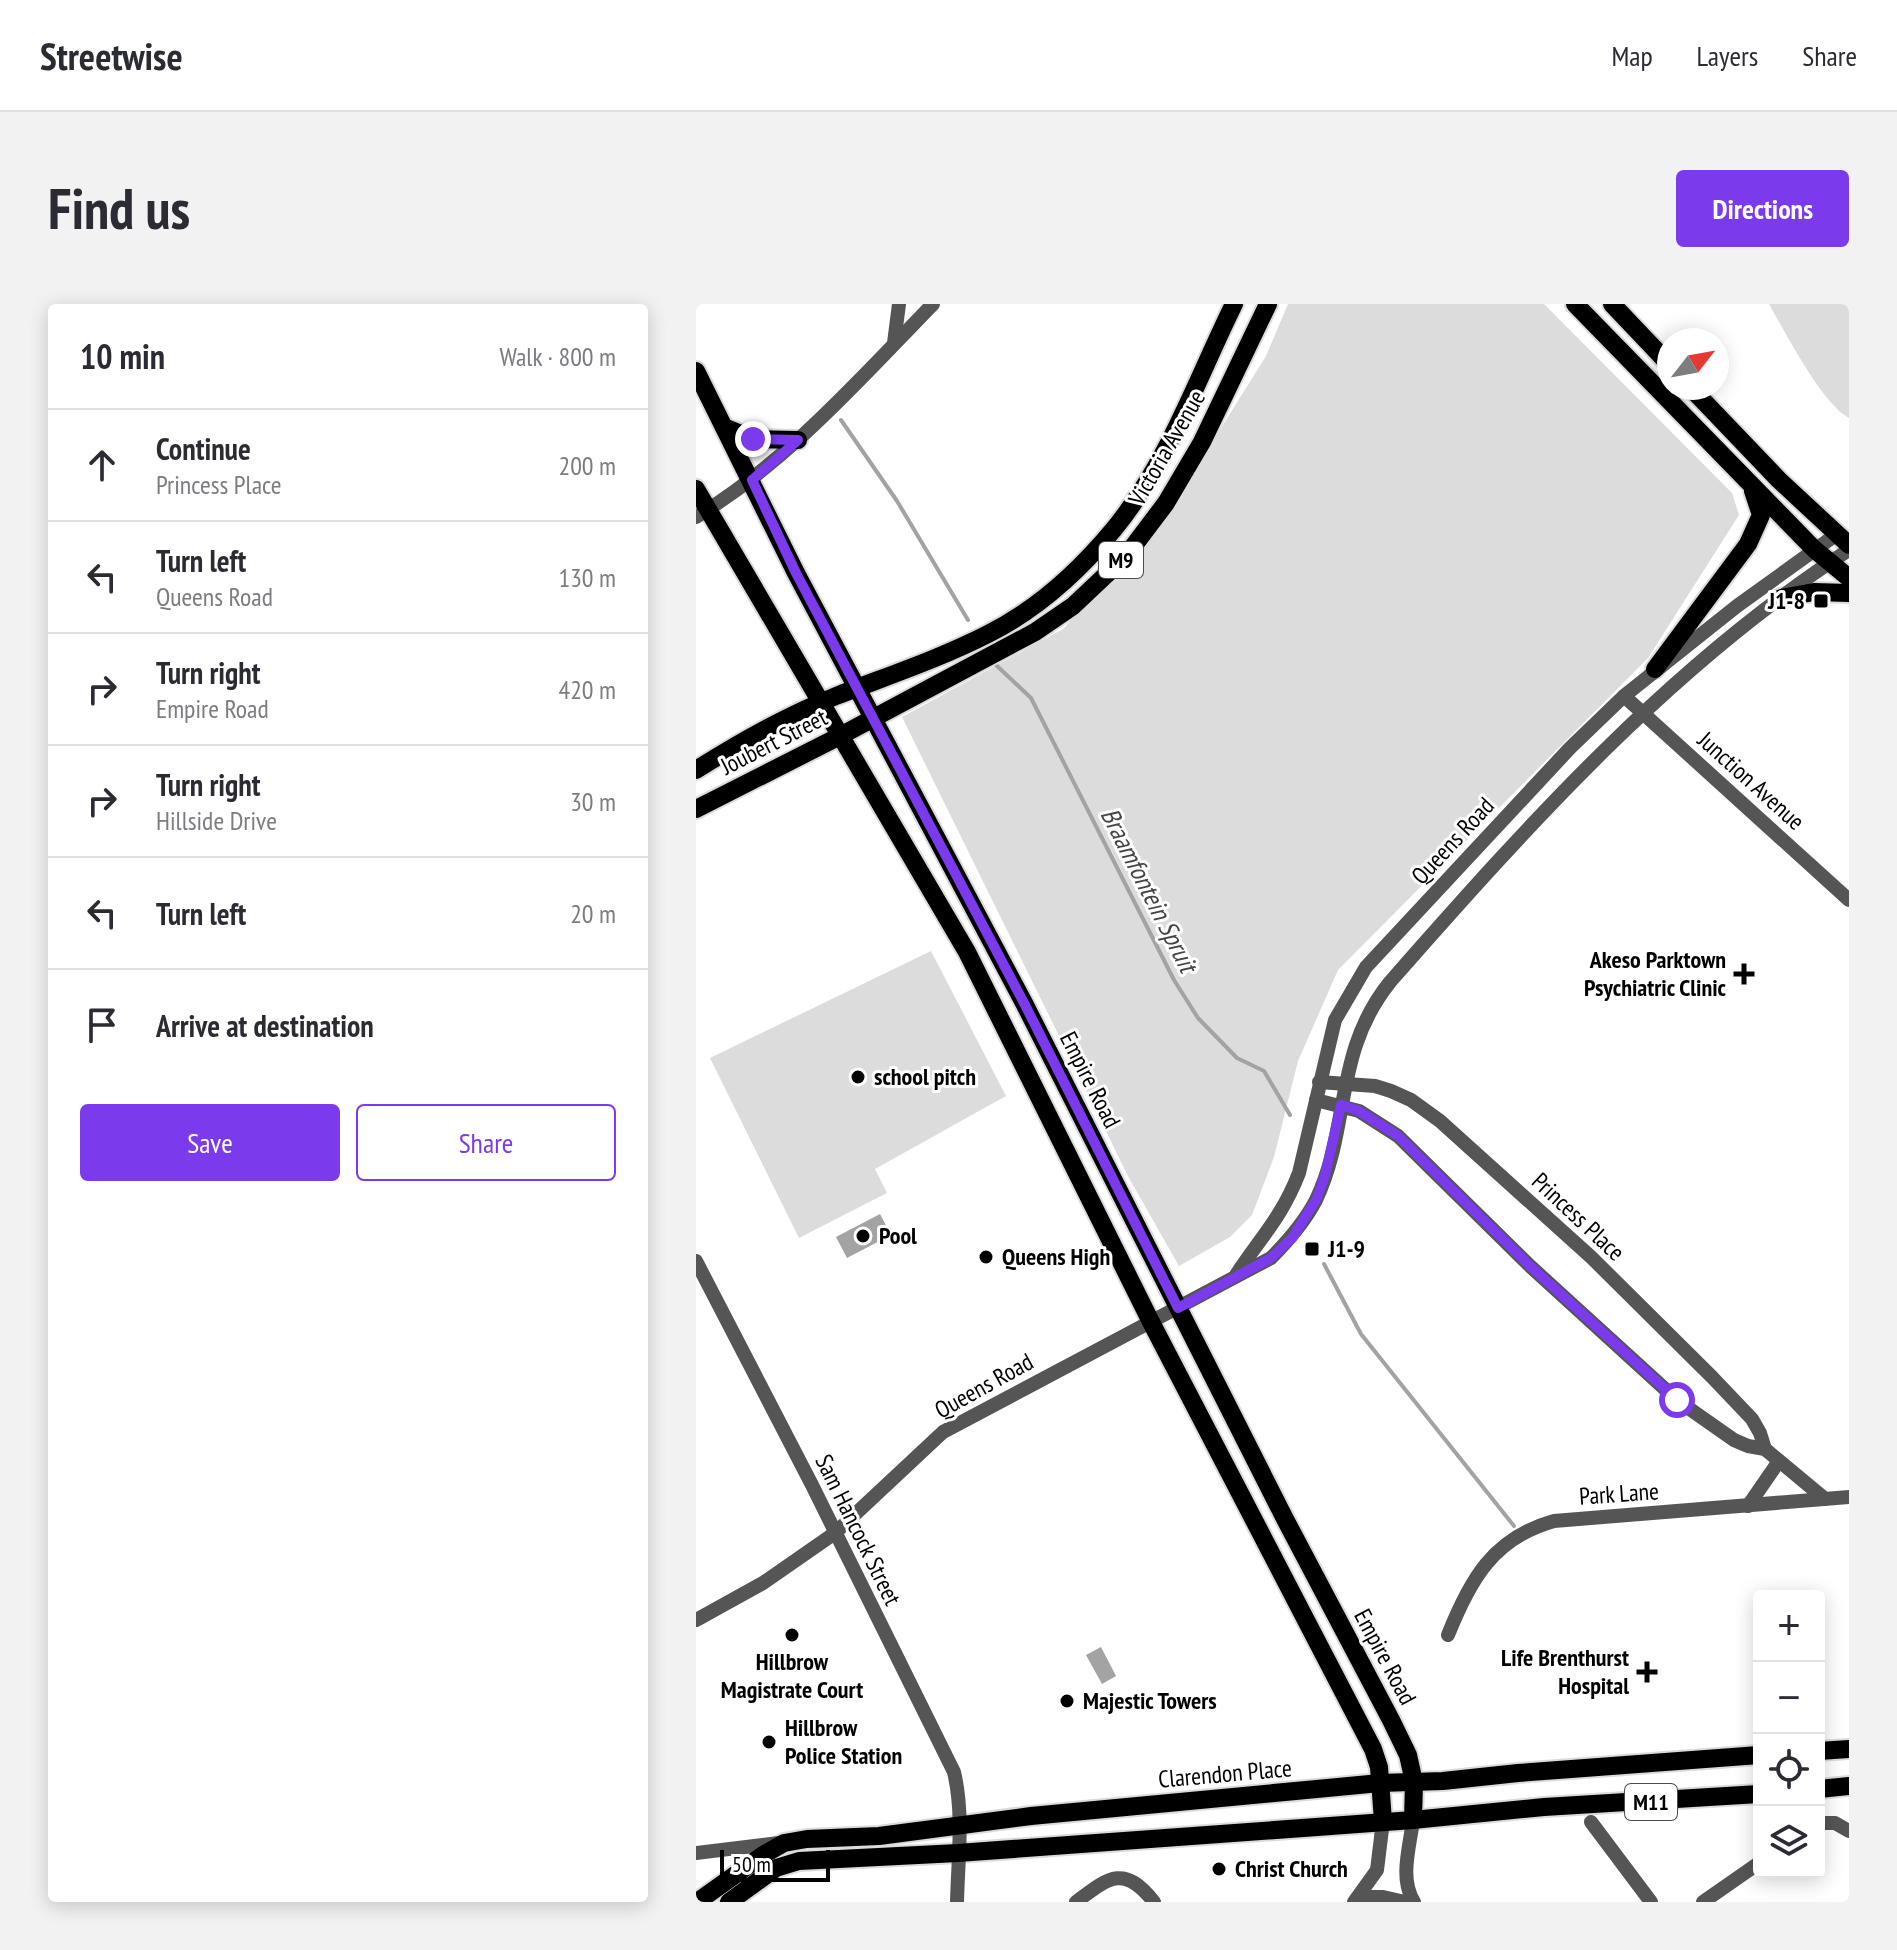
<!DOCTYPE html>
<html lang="en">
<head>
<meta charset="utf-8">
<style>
	:root { --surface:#fff; --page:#f2f2f3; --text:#2b2b33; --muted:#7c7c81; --line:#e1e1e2; --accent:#7c3aed }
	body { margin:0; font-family:"PT Sans Narrow",sans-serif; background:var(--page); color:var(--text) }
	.controls { position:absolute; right:24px; bottom:24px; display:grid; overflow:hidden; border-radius:8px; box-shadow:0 4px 20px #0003 }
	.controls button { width:72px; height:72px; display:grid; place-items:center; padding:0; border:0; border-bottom:2px solid var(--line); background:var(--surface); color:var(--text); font:40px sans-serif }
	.compass { position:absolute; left:961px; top:24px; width:72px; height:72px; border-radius:50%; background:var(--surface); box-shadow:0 4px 20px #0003; rotate:59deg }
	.scale { position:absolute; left:24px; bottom:20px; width:110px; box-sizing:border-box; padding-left:8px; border:4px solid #000; border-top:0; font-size:22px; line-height:28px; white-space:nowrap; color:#000; -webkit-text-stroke:6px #fff; paint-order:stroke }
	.stop { position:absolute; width:24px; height:24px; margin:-18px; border:6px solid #7c3aed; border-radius:50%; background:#fff }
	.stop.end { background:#7c3aed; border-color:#fff; box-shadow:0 2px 8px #0008 }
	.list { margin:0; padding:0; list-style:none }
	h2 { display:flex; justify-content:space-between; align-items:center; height:104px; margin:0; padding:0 32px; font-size:34px }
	h2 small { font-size:26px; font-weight:400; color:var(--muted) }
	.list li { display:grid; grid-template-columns:52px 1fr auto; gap:24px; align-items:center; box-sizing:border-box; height:112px; padding:0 32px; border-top:2px solid var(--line) }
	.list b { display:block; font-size:30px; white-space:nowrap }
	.list p { margin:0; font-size:26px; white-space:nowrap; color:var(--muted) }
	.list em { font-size:26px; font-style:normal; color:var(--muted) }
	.actions { display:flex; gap:16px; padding:24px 32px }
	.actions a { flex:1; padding:18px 0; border:2px solid var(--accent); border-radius:8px; text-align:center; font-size:28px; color:var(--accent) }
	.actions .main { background:var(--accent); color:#fff }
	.icon { flex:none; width:44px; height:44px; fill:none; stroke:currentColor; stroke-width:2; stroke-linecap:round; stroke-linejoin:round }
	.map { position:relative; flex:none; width:1153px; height:1598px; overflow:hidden; border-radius:8px }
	header { display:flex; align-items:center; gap:48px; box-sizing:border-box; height:112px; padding:0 40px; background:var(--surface); border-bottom:2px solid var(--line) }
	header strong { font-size:38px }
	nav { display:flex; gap:44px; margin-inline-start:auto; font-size:28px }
	.intro { display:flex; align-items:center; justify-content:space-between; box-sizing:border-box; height:192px; padding:0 48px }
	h1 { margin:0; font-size:56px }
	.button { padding:20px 36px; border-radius:8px; background:var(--accent); color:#fff; font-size:28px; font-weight:700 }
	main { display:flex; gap:48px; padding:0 48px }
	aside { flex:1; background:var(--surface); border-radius:8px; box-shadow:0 4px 20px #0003 }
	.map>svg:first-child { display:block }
	.green { fill:#dcdcdc }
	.water { fill:#a3a3a3 }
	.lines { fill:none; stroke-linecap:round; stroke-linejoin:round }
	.stream { stroke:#a3a3a3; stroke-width:4 }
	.major-casing { stroke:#dbdbdb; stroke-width:22 }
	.minor { stroke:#555; stroke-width:14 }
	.major { stroke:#000; stroke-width:18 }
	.route { stroke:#7c3aed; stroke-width:10 }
	.poi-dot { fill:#000; stroke:#fff; stroke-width:3 }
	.labels { text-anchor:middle; stroke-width:6; stroke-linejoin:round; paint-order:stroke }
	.shield { fill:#fff; stroke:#4c4c4c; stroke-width:2 }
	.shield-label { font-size:22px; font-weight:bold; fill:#000 }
	.street-label { font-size:24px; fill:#000; stroke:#fff }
	.poi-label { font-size:24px; font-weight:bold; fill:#000; stroke:#fff; text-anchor:start }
	.water-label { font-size:26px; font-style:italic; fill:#444; stroke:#fff }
</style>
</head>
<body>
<header>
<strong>Streetwise</strong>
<nav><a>Map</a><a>Layers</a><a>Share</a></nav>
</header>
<div class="intro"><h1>Find us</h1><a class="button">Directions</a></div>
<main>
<aside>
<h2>10 min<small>Walk · 800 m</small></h2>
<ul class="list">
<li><svg class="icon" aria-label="ahead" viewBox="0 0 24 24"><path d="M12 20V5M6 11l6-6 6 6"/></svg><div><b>Continue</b><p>Princess Place</p></div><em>200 m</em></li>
<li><svg class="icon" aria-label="left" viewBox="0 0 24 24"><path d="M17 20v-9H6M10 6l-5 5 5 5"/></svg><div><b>Turn left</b><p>Queens Road</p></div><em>130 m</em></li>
<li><svg class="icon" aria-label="right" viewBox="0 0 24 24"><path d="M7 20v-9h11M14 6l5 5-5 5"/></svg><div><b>Turn right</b><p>Empire Road</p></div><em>420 m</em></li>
<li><svg class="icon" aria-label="right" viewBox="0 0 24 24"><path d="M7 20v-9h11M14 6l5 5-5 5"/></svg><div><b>Turn right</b><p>Hillside Drive</p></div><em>30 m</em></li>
<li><svg class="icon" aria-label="left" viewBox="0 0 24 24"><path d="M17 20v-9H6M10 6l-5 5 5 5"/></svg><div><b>Turn left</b></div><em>20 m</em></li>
<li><svg class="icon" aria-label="arrive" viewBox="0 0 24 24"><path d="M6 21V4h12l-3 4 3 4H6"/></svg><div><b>Arrive at destination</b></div></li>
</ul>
<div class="actions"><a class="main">Save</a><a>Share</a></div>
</aside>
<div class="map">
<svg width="1153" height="1598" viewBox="0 0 1153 1598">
	<rect width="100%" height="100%" fill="#fff"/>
	<g class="green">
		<polygon points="592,0 848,0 1036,189 1043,211 952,354 642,666 602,757 578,853 556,911 534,933 483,962 433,874 206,413 367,325 468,215 570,52"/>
		<path d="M1073 0H1153V114C1126 100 1089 28 1073 0Z"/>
		<polygon points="235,647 310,792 179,865 191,889 103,934 14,754"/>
	</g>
	<g class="water">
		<polygon points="184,910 195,931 151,954 140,933"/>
		<polygon points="405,1343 420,1372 406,1380 390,1351"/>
	</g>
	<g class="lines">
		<g class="stream">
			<polyline points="145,116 201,197 272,316"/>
			<polyline points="300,361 335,394 478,676 502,714 541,754 568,767 594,811"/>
			<polyline points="628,960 665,1030 818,1222"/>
		</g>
		<g class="major-casing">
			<g id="major">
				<polyline points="879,0 1118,245 1153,274"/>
				<polyline points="916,0 973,60"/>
				<polyline points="0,67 100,269 328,699 589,1215 695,1416 712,1451 718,1478 717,1516"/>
				<polyline points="995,84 1083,176 1153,241"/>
				<polyline points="28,123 57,135 102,136"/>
				<polyline points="0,185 271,648 455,1018 677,1445 683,1463 687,1517"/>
				<polyline points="1085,294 1118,288 1153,289"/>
				<polyline points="959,365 1052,240 1065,211 1057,187"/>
				<path d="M0 466C44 438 92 411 140 392 191 372 243 355 292 330 340 306 384 266 418 225 472 159 501 75 538 0"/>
				<polyline points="0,505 144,432 339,328 377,302 430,252 470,199 506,138 572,0"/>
				<polyline points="1123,1447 1153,1445"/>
				<polyline points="1123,1485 1153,1482"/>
				<polyline points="1,1598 67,1551 88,1539 111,1535 183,1532 335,1512 684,1479 747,1477 822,1469 1063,1451"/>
				<polyline points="33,1598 80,1564 103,1557 262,1549 717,1516 848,1503 1063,1490"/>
			</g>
		</g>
		<g class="minor">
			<polyline points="198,39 203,0"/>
			<path d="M0 213C92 157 163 76 237 0"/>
			<polyline points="928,392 1153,596"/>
			<polyline points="623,778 679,782 695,787 715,796 744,817 895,953 1016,1073 1056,1115 1064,1129 1069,1145"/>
			<polyline points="620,796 663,807 702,832 834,962 981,1096 1038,1136 1052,1142 1069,1145 1129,1195"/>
			<path d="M0 957 116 1181 258 1468C268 1510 262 1555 261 1598"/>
			<path d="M540 971C565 933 586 913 603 869L639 716 670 663 874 444 928 392 1041 302 1141 230"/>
			<polyline points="1052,1202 1083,1157"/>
			<path d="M0 1316 67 1279 139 1229 247 1128 575 954C593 936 608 919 620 896 655 822 637 749 694 678 832 521 976 360 1153 246"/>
			<path d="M752 1331C774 1276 797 1234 858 1217L1153 1193"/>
			<path d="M717 1516C714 1542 703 1575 718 1598"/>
			<polyline points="895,1518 955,1598"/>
			<polyline points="1123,1519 1139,1519 1153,1527"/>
			<polyline points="0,1549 83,1539"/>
			<polyline points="664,1593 687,1593 709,1598"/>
			<path d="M380 1598C413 1573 428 1560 458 1598"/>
			<polyline points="658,1598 681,1566 687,1517"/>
			<polyline points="1007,1598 1063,1559"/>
		</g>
		<use href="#major" class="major"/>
	</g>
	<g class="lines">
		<polyline class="route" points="57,135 102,136 56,176 100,269 328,699 482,1004 575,954 596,934 621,894 629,871 645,801 663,807 702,832 834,962 981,1096"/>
	</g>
	<g class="poi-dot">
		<rect x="1117" y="289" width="16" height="16" rx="4"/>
		<path d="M1044 658h8v8h8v8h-8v8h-8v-8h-8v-8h8z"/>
		<circle cx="162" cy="773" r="8"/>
		<circle cx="167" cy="932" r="8"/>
		<rect x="608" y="937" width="16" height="16" rx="4"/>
		<circle cx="290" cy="953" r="8"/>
		<circle cx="96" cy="1331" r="8"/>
		<path d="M947 1356h8v8h8v8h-8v8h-8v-8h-8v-8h8z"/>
		<circle cx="371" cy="1397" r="8"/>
		<circle cx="73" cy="1438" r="8"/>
		<circle cx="523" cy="1565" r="8"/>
	</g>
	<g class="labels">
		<g class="shield">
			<rect x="403" y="238" width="44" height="36" rx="6"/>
			<rect x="929" y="1480" width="52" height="36" rx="6"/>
		</g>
		<g class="shield-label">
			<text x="425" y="264">M9</text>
			<text x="955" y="1506">M11</text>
		</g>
		<g class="street-label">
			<text transform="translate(471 144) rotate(-60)" y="8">Victoria Avenue</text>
			<text transform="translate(78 438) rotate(-27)" y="8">Joubert Street</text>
			<text transform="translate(1055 477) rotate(42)" y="8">Junction Avenue</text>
			<text transform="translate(757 537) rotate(-47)" y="8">Queens Road</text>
			<text transform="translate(394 776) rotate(63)" y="8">Empire Road</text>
			<text transform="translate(882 913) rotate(43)" y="8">Princess Place</text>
			<text transform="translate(288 1082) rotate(-29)" y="8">Queens Road</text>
			<text transform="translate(923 1190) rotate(-4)" y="8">Park Lane</text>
			<text transform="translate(162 1226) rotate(64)" y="8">Sam Hancock Street</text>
			<text transform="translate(689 1353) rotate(62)" y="8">Empire Road</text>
			<text transform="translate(529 1470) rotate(-5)" y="8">Clarendon Place</text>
		</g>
		<g class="poi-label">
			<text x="1109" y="305" text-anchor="end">J1-8</text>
			<text x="1030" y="664" text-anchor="end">Akeso Parktown<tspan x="1030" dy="28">Psychiatric Clinic</tspan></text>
			<text x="178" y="781">school pitch</text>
			<text x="183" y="940">Pool</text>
			<text x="632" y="953">J1-9</text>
			<text x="306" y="961">Queens High</text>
			<text x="933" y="1362" text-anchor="end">Life Brenthurst<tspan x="933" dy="28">Hospital</tspan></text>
			<text x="96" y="1366" text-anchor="middle">Hillbrow<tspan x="96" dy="28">Magistrate Court</tspan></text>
			<text x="387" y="1405">Majestic Towers</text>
			<text x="89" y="1432">Hillbrow<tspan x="89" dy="28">Police Station</tspan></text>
			<text x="539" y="1573">Christ Church</text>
		</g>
		<g class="water-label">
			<text transform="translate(453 586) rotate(63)" y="9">Braamfontein Spruit</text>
		</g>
	</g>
</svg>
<div class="controls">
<button>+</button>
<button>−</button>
<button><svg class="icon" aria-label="locate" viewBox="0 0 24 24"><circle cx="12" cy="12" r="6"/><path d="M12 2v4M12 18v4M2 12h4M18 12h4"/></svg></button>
<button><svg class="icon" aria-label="layers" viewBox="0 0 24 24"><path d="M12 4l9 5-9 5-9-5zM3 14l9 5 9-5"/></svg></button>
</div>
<svg class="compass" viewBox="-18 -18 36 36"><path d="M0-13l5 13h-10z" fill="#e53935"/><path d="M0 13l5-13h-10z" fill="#7c7c81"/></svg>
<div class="scale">50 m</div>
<div class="stop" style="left:981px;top:1096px"></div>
<div class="stop end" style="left:57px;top:135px"></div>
</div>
</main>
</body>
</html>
